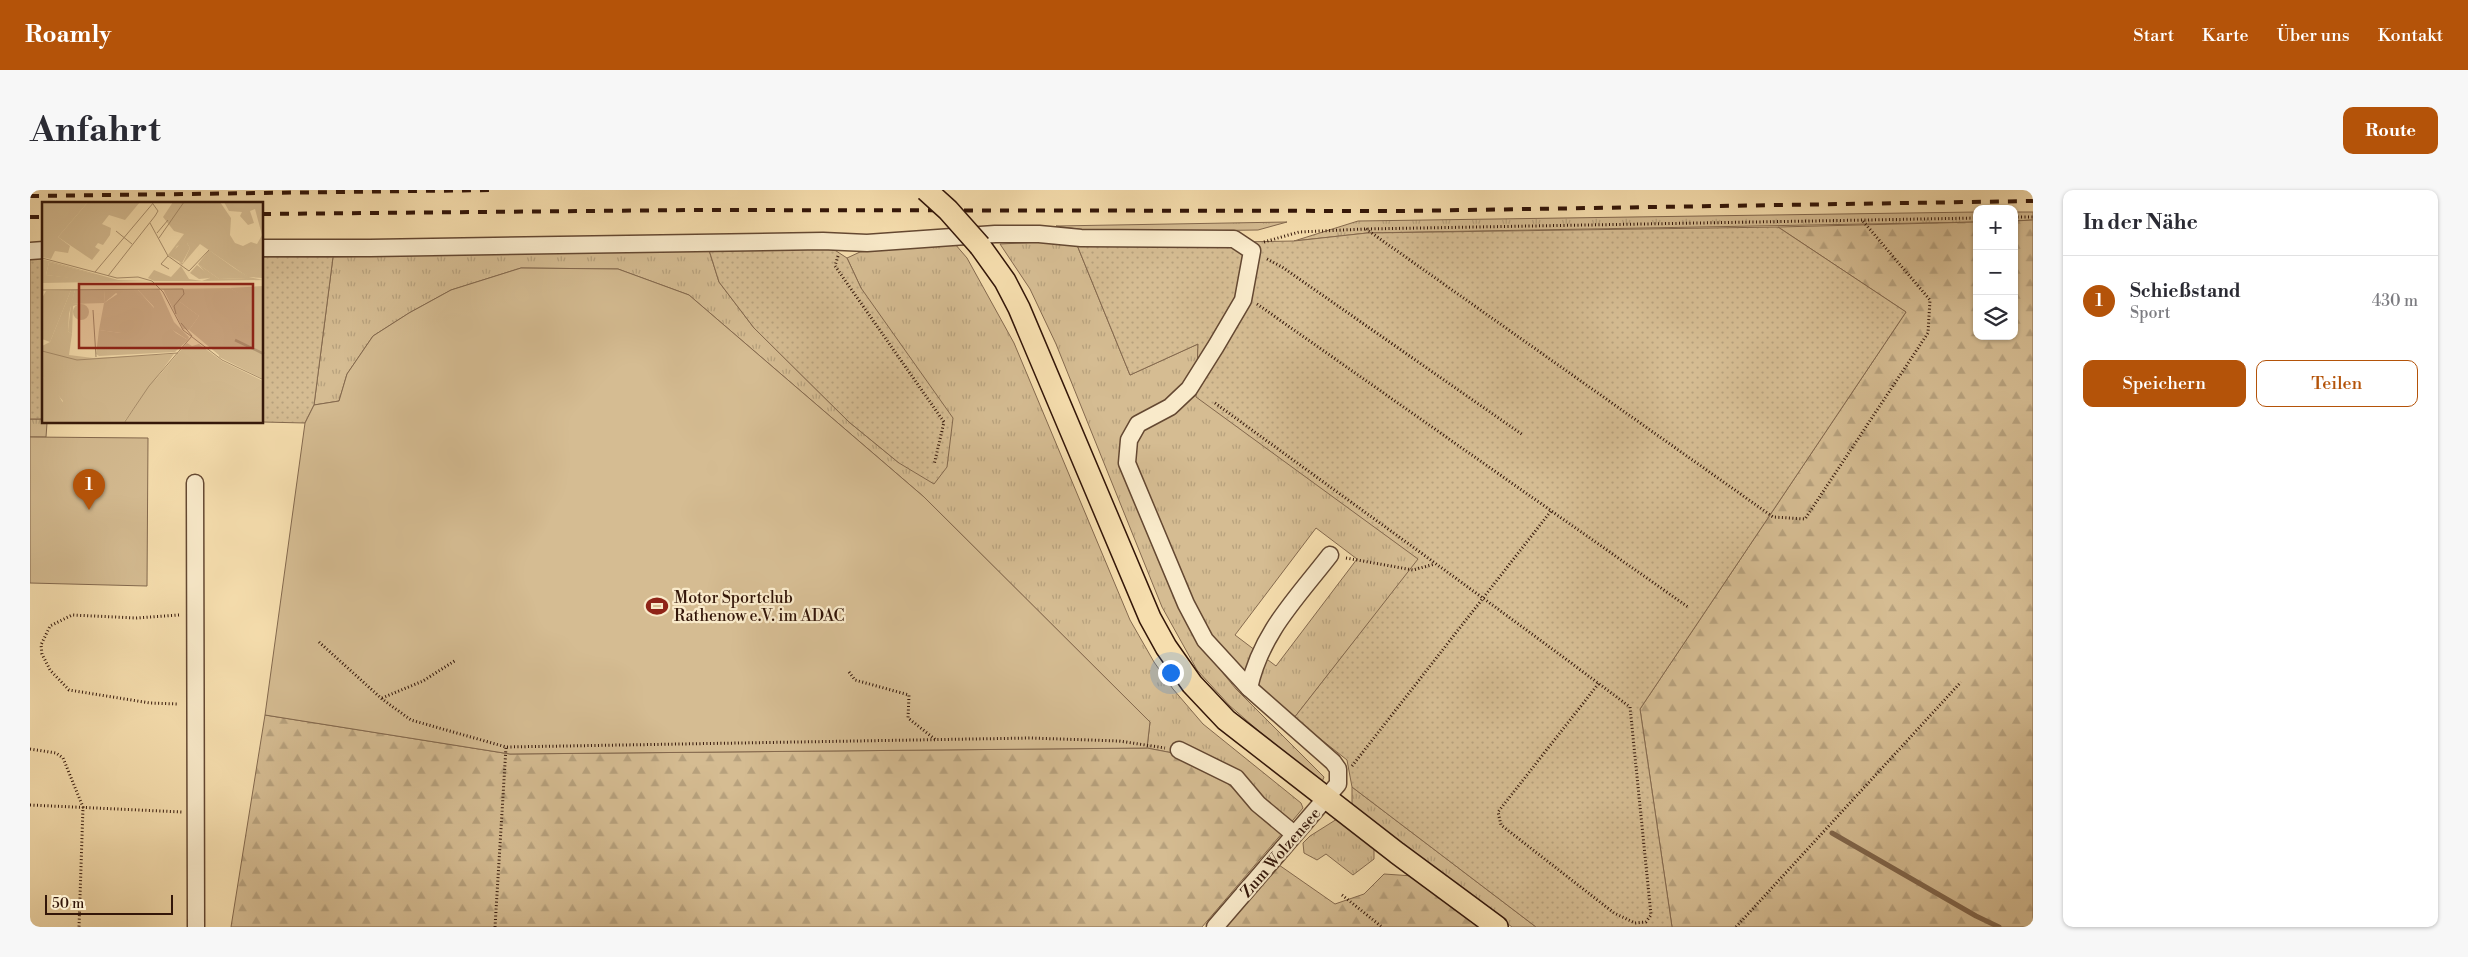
<!DOCTYPE html>
<html lang="de">
<head>
<meta charset="utf-8">
<style>
	:root { --surface:#fff; --page:#f7f7f7; --text:#2b2b33; --muted:#7c7c81; --line:#e1e1e2; --accent:#b45309 }
	body { margin:0; font-family:"Libre Bodoni",serif; background:var(--page); color:var(--text) }
	.controls { position:absolute; right:15px; top:15px; display:grid; overflow:hidden; border-radius:10px; box-shadow:0 1px 4px #0004 }
	.controls button { width:45px; height:45px; display:grid; place-items:center; padding:0; border:0; border-bottom:1px solid var(--line); background:var(--surface); color:var(--text); font:25px sans-serif }
	.scale { position:absolute; left:15px; bottom:12px; width:128px; box-sizing:border-box; padding-left:5px; border:2px solid #331609; border-top:0; font-size:14px; line-height:18px; white-space:nowrap; color:#331609; -webkit-text-stroke:4px #f9eaca; paint-order:stroke }
	.you { position:absolute; left:1140px; top:482px; width:18px; height:18px; margin:-12px; border:4px solid #fff; border-radius:50%; background:#1a73e8; box-shadow:0 0 0 8px #1a73e833 }
	.badge { display:grid; place-items:center; width:32px; height:32px; border-radius:50%; background:var(--accent); color:#fff; font-size:16px; font-weight:700 }
	.pin { position:absolute; translate:-50% -41px; filter:drop-shadow(0 1px 2px #0008) }
	.pin::after { content:''; position:absolute; top:26px; width:18px; height:15px; background:inherit; clip-path:polygon(0 0,100% 0,50% 100%) }
	.list { margin:0; padding:0; list-style:none }
	h2 { display:flex; justify-content:space-between; align-items:center; height:65px; margin:0; padding:0 20px; font-size:21px }
	h2 small { font-size:16px; font-weight:400; color:var(--muted) }
	.list li { display:grid; grid-template-columns:32px 1fr auto; gap:15px; align-items:center; box-sizing:border-box; height:90px; padding:0 20px; border-top:1px solid var(--line) }
	.list b { display:block; font-size:19px; white-space:nowrap }
	.list p { margin:0; font-size:16px; white-space:nowrap; color:var(--muted) }
	.list em { font-size:16px; font-style:normal; color:var(--muted) }
	.actions { display:flex; gap:10px; padding:15px 20px }
	.actions a { flex:1; padding:11px 0; border:1px solid var(--accent); border-radius:10px; text-align:center; font-size:18px; color:var(--accent) }
	.actions .main { background:var(--accent); color:#fff }
	.icon { flex:none; width:28px; height:28px; fill:none; stroke:currentColor; stroke-width:2; stroke-linecap:round; stroke-linejoin:round }
	.map { position:relative; flex:none; width:2003px; height:737px; overflow:hidden; border-radius:10px }
	header { display:flex; align-items:center; gap:30px; box-sizing:border-box; height:70px; padding:0 25px; background:var(--accent); color:#fff }
	header strong { font-size:24px }
	nav { display:flex; gap:28px; margin-inline-start:auto; font-size:18px }
	.intro { display:flex; align-items:center; justify-content:space-between; box-sizing:border-box; height:120px; padding:0 30px }
	h1 { margin:0; font-size:35px }
	.button { padding:12px 22px; border-radius:10px; background:var(--accent); color:#fff; font-size:18px; font-weight:700 }
	main { display:flex; gap:30px; padding:0 30px }
	aside { flex:1; background:var(--surface); border-radius:10px; box-shadow:0 1px 4px #0004 }
	.map>svg:first-child { display:block }
	.grass { fill:url(#grass-tufts); stroke:#84694e; fill-rule:evenodd }
	.forest { fill:url(#forest-firs); stroke:#84694e }
	.garden { fill:url(#garden-dots); stroke:#84694e }
	.pitch { fill:#d5bc92; stroke:#84694e }
	.lines { fill:none; stroke-linecap:round; stroke-linejoin:round }
	.stream { stroke:#80654a; stroke-width:5 }
	.minor-casing { stroke:#644832; stroke-width:19 }
	.major-casing { stroke:#331609; stroke-width:24 }
	.path { stroke:#331609; stroke-width:3; stroke-dasharray:1 2.5; stroke-linecap:butt }
	.minor { stroke:#f9eaca; stroke-width:16 }
	.major { stroke:#f6deae; stroke-width:21 }
	.rail { stroke:#331609; stroke-width:4; stroke-dasharray:9 9; stroke-linecap:butt }
	.major-bridge-casing { stroke:#331609; stroke-width:24; stroke-linecap:butt }
	.major-bridge { stroke:#f6deae; stroke-width:21 }
	.labels { text-anchor:middle; stroke-width:4.5; stroke-linejoin:round; paint-order:stroke }
	.poi-label { font-size:16px; fill:#331609; stroke:#f9eaca; text-anchor:start }
	.street-label { font-size:16px; fill:#331609; stroke:#f9eaca }
	.inset-river { fill:none; stroke:#b49a76; stroke-width:2.5 }
	.inset-road { fill:none; stroke:#a88e6c; stroke-width:1 }
	.view { fill:#8f2418; fill-opacity:0.15; stroke:#8f2418; stroke-width:2.5 }
	.inset-edge { fill:none; stroke:#331609; stroke-width:2.5 }
</style>
</head>
<body>
<header>
<strong>Roamly</strong>
<nav><a>Start</a><a>Karte</a><a>Über uns</a><a>Kontakt</a></nav>
</header>
<div class="intro"><h1>Anfahrt</h1><a class="button">Route</a></div>
<main>
<div class="map">
<svg width="2003" height="737" viewBox="0 0 2003 737">
	<defs>
		<pattern id="grass-tufts" width="24" height="20" patternUnits="userSpaceOnUse" patternTransform="scale(1.25)"><rect width="24" height="20" fill="#d5bc92"/><path d="M3 7l-1-3M5 7V3M7 7l1-3M15 17l-1-3M17 17v-4M19 17l1-3" fill="none" stroke="#b7a17d"/></pattern>
		<pattern id="forest-firs" width="22" height="20" patternUnits="userSpaceOnUse" patternTransform="scale(1.25)"><rect width="22" height="20" fill="#d5bc92"/><path d="M5 1l3.5 6h-7zM16 11l3.5 6h-7z" fill="#b7a17d"/></pattern>
		<pattern id="garden-dots" width="8" height="8" patternUnits="userSpaceOnUse" patternTransform="scale(1.25)"><rect width="8" height="8" fill="#d5bc92"/><path d="M2 2h.1M6 6h.1" fill="none" stroke="#b7a17d" stroke-width="1.8" stroke-linecap="round"/></pattern>
	</defs>
	<rect width="100%" height="100%" fill="#f6deae"/>
	<filter id="stains"><feTurbulence type="fractalNoise" baseFrequency=".004" numOctaves="4"/><feColorMatrix values="0 0 0 0 .2 0 0 0 0 .09 0 0 0 0 .02 0 0 0 .5 -.17"/></filter>
	<radialGradient id="worn" r=".72"><stop offset=".6" stop-color="#630" stop-opacity="0"/><stop offset="1" stop-color="#630" stop-opacity=".3"/></radialGradient>
	<g class="grass">
		<polygon points="1947,22 1947,32 1337,43 1264,51 1328,31"/>
		<polygon points="1984,22 2003,22 2003,30 1984,31"/>
		<polygon points="1257,32 1228,40 1070,42 1026,36"/>
		<path d="M1013 52 1047 55 1100 185 1168 154 1167 207 1389 369 1264 528 1188 477 1206 499 1294 587 1292 592 1245 555 1200 516 1167 480 1132 417 1026 154 1000 99 970 54ZM1286 338 1327 369 1246 476 1205 445Z"/>
		<polygon points="925,54 937,68 984,153 1100,430 1124,472 1143,499 1173,534 1271,613 1273,618 1254,641 1148,564 1117,558 1120,532 894,307 659,105 588,79 491,78 421,100 379,123 343,146 317,184 309,211 284,215 303,67 679,60 689,92 724,138 819,232 869,273 831,98 817,68 830,62"/>
		<polygon points="0,229 14,229 14,232 17,233 16,247 0,247"/>
		<polygon points="1322,597 1506,737 1482,737 1322,618"/>
		<polygon points="1307,629 1344,656 1344,669 1323,685 1296,664 1287,670 1274,663 1273,653 1280,646"/>
	</g>
	<g class="forest">
		<polygon points="2003,30 2003,737 1642,737 1610,519 1876,122 1748,37 1947,32 1947,146 1984,146 1984,31"/>
		<polygon points="235,525 480,564 1117,558 1148,564 1191,588 1254,641 1172,737 201,737"/>
		<polygon points="1249,675 1305,714 1334,704 1354,684 1383,686 1452,737 1195,737"/>
	</g>
	<g class="garden">
		<polygon points="1748,37 1876,122 1610,519 1642,737 1506,737 1322,597 1317,570 1264,528 1388,369 1166,207 1168,154 1100,185 1047,55 1264,51 1337,43"/>
		<polygon points="800,57 817,68 831,98 923,228 917,277 904,294 869,273 819,232 724,138 689,92 679,60"/>
		<rect x="0" y="65" width="14" height="164"/>
		<polygon points="233,67 303,67 284,215 275,233 233,232"/>
	</g>
	<g class="pitch">
		<polygon points="491,78 588,79 659,105 894,307 1120,532 1117,558 480,564 235,525 275,233 284,215 309,211 317,184 343,146 379,123 421,100"/>
		<polygon points="0,247 118,248 117,396 0,393"/>
	</g>
	<g class="lines">
		<polyline class="stream" points="1802,643 1946,726 1969,737"/>
		<g class="minor-casing">
			<g id="minor">
				<polyline points="232,58 340,58 793,51 837,53 965,44 1009,44 1051,48 1204,49 1222,61 1213,110 1186,156 1159,199 1140,217 1108,234 1099,250 1097,273 1156,414 1175,450 1219,498 1303,572 1308,579 1308,594 1185,737"/>
				<polyline points="0,61 14,60"/>
				<polyline points="165,293 166,737"/>
				<path d="M1219 498C1231 443 1266 409 1300 365"/>
				<polyline points="1149,560 1206,588 1228,614 1264,644"/>
			</g>
		</g>
		<g class="major-casing">
			<polyline id="major" points="950,56 975,91 989,118 1120,428 1136,457 1162,494 1196,530 1367,663 1467,737"/>
		</g>
		<g class="path">
			<polyline points="1984,27 2003,27"/>
			<polyline points="1336,39 1743,327 1775,329 1898,143 1900,110 1832,30"/>
			<polyline points="1234,52 1269,42 1335,39 1947,28"/>
			<polyline points="808,66 805,76 914,232 904,275"/>
			<polyline points="1237,69 1252,77 1493,245"/>
			<polyline points="1227,114 1658,417"/>
			<path d="M1185 213C1323 314 1463 414 1600 517L1621 725 1616 732 1605 733 1584 723 1471 635 1468 622 1569 493"/>
			<polyline points="1316,368 1383,380 1405,374"/>
			<polyline points="149,425 106,428 42,425 20,436 11,455 12,464 20,480 39,500 120,513 149,514"/>
			<polyline points="289,452 352,509 381,530 476,557 1001,548 1089,551 1135,558"/>
			<polyline points="819,482 825,490 879,505 878,528 906,550"/>
			<polyline points="352,508 393,491 426,470"/>
			<polyline points="0,559 26,563 33,568 53,617 49,737"/>
			<polyline points="1322,576 1521,321"/>
			<polyline points="0,615 152,622"/>
			<polyline points="1312,705 1352,737"/>
			<polyline points="465,737 476,557"/>
			<polyline points="1706,737 1931,492"/>
		</g>
		<use href="#minor" class="minor"/>
		<use href="#major" class="major"/>
		<g class="rail">
			<polyline points="0,6 463,0"/>
			<polyline points="232,24 663,20 1373,21 2003,11"/>
			<polyline points="0,27 14,27"/>
		</g>
		<g class="major-bridge-casing">
			<polyline id="major-bridge" points="896,0 918,20 950,56"/>
		</g>
		<use href="#major-bridge" class="major-bridge"/>
	</g>
	<defs>
		<g id="stadium-bare" transform="scale(1.725)"><path d="M0-5a6.5 5 0 1 0 0 10a6.5 5 0 1 0 0-10ZM-3.5-1.8h7v3.6h-7Z" fill="#8f2418" stroke="#f9eaca" stroke-width="2.5" paint-order="stroke"/></g>
	</defs>
	<g fill-rule="evenodd">
		<use href="#stadium-bare" x="627" y="416"/>
	</g>
	<g class="labels">
		<g class="poi-label">
			<text x="644" y="413">Motor Sportclub<tspan x="644" dy="18">Rathenow e.V. im ADAC</tspan></text>
		</g>
		<g class="street-label">
			<text transform="translate(1250 662) rotate(-49)" y="6">Zum Wolzensee</text>
		</g>
	</g>
	<g transform="translate(12 12)">
		<rect width="221" height="221" fill="#f6deae"/>
		<path d="M139 41H145L148 46 140 61 129 55V51ZM0 57 76 78 107 79 0 81ZM7 60 51 72 50 78 4 73ZM156 62 177 77 205 76 192 66 207 75 221 78 160 79 168 76ZM139 64 147 77 160 79H112L106 76 112 68 129 75ZM117 87 132 120 147 135 146 138 74 91 62 101 63 88H96L112 106 108 88ZM121 87H128L138 96V100L157 114 147 128 141 127ZM29 102H39L31 104 30 132 26 129Z" fill="#d5bc92" fill-rule="evenodd"/>
		<path d="M0 0H46L16 35 28 44 26 51 13 49 9 57 0 55ZM131 0H178L189 16 188 33 193 41 201 44 209 40 215 42 220 33 213 7 208 9 212 21 206 23 198 14 200 10 187 9 182 0H221V76L206 75 158 42 140 63 137 60 141 61 148 46 145 41 135 44 129 55 126 53 142 32 132 29 121 15ZM221 84V177L177 155 176 127 199 93 188 86ZM29 88H33L27 112 26 129 30 132 27 153 51 156 132 152 81 221H15L10 216 21 199 0 174V144L8 140ZM57 128 79 131H134L146 138 133 150 57 154 54 152ZM145 141 150 144 157 142 180 159 221 179V221H82L107 185Z" fill="#d5bc92"/>
		<path d="M12 157 20 166 18 173 11 172 9 166V158Z" fill="#d5bc92"/>
		<path d="M46 0H98L83 18 67 13 60 22 69 26 68 33 61 43 56 41 53 45 58 48 50 58 16 35ZM167 48 206 76 177 77 156 62ZM7 60 52 72 50 79 4 73ZM155 63 166 72 168 76 157 77 148 71ZM188 86 200 93 177 127 178 154 147 128 157 114 138 100V96L132 98 128 87ZM29 88 8 140 0 137V96L4 89ZM33 88H63L62 101 29 102ZM96 88H108L117 102 115 108Z" fill="#d5bc92"/>
		<path d="M80 89 94 91 134 131H79L57 128 62 101ZM31 110a8 8 0 1 1 16 0a8 8 0 1 1-16 0ZM7 173 20 188 16 192 22 203 11 216 15 221H0V174L3 177Z" fill="#d5bc92"/>
		<path class="inset-river" d="M193 138 222 152"/>
		<path class="inset-road" d="M108 21 126 54 147 69 167 48M74 29 90 42M115 31 126 18M117 36 142 0M126 54 119 62 127 67M0 56 75 76 96 75 110 79 121 90 141 128 180 158 222 178M53 70 112 0M66 74 113 14 116 9 111 2M0 88 141 87 142 92 132 104 134 112M51 108 54 155M0 149 35 158 136 151M82 221 107 184 150 134 139 121"/>
		<path class="view" d="M37 82H211V146H37Z"/>
		<rect width="221" height="221" class="inset-edge"/>
	</g>
	<rect width="100%" height="100%" filter="url(#stains)"/>
	<rect width="100%" height="100%" fill="url(#worn)"/>
</svg>
<div class="controls">
<button>+</button>
<button>−</button>
<button><svg class="icon" aria-label="layers" viewBox="0 0 24 24"><path d="M12 4l9 5-9 5-9-5zM3 14l9 5 9-5"/></svg></button>
</div>
<div class="scale">50 m</div>
<div class="you"></div>
<div class="pin badge" style="left:59px;top:320px">1</div>
</div>
<aside>
<h2>In der Nähe<small></small></h2>
<ul class="list">
<li><span class="badge">1</span><div><b>Schießstand</b><p>Sport</p></div><em>430 m</em></li>
</ul>
<div class="actions"><a class="main">Speichern</a><a>Teilen</a></div>
</aside>
</main>
</body>
</html>
